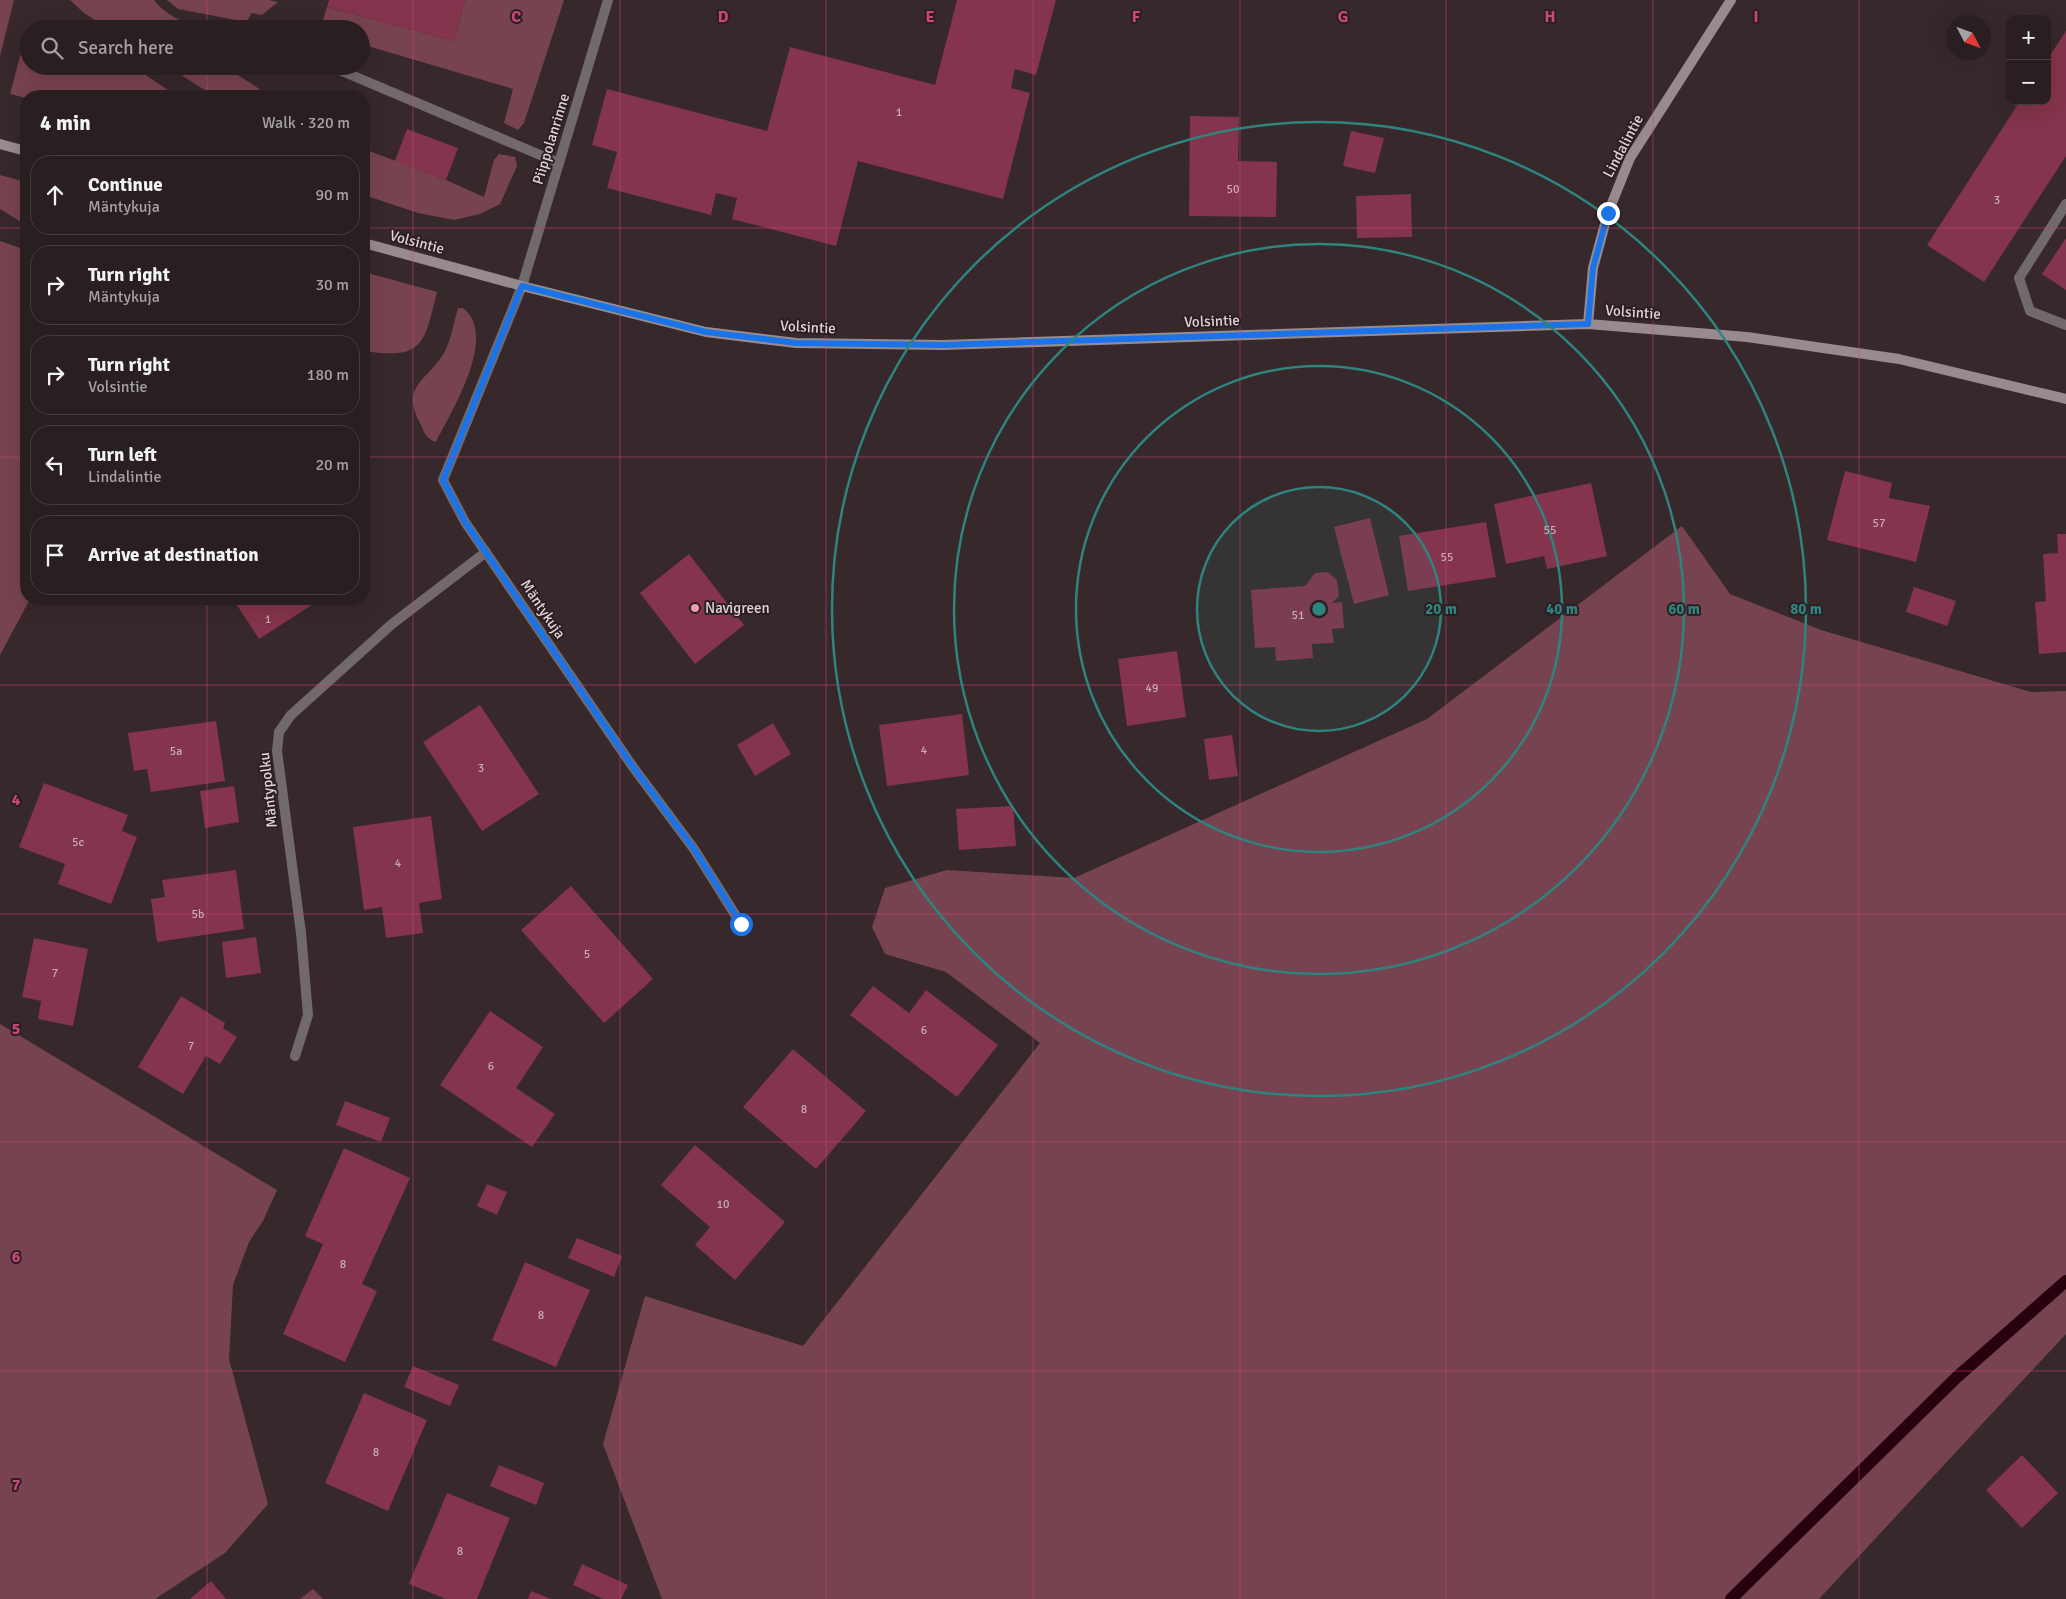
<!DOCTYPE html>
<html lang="en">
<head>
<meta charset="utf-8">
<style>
	:root { --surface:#291e20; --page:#312729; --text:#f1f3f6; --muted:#a5a2a5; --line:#453c3e }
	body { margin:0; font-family:Signika,sans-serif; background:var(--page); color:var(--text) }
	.controls { position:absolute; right:15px; top:15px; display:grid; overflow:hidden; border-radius:10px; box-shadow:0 5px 20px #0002 }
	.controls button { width:45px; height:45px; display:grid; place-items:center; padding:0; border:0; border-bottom:1px solid var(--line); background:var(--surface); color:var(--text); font:25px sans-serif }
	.compass { position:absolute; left:1946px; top:15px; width:45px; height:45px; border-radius:50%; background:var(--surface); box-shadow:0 5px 20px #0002; rotate:131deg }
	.stop { position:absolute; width:15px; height:15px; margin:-11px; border:4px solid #1a73e8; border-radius:50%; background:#fff }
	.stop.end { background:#1a73e8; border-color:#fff; box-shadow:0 1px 5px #0008 }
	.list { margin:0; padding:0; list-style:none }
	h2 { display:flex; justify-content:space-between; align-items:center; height:65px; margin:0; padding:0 20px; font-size:21px }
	h2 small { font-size:16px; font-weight:400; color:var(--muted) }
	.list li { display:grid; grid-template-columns:32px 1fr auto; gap:15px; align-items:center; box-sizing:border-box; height:80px; margin:0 10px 10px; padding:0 10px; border:1px solid var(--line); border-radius:20px }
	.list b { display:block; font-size:19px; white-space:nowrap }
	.list p { margin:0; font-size:16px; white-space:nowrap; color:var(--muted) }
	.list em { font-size:16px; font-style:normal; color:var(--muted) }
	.icon { flex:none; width:28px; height:28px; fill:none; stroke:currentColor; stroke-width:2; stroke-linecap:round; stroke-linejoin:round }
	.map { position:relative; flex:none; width:2066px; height:1599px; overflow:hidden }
	.search { position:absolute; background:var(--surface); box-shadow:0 5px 20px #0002; left:20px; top:20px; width:350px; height:55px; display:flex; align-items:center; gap:12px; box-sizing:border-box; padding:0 18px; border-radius:28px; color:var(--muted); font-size:19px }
	.panel { position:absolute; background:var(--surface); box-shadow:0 5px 20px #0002; left:20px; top:90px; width:350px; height:515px; border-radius:20px }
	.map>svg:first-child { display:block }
	.green { fill:#784351 }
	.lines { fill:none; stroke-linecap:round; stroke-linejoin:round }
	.stream { stroke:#27010e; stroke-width:12 }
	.building { fill:#84344c }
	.lane { stroke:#71696b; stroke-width:10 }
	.street { stroke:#71696b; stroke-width:10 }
	.secondary { stroke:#988b8d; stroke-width:10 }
	.route { stroke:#1a73e8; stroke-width:6 }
	.grid { fill:none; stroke:#c9477a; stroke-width:1; stroke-opacity:0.55 }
	.ring { fill:none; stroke:#2e847e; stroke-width:2.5 }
	.poi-dot { fill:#f29aaf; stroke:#2d1e22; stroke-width:2 }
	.labels { text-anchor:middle; stroke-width:4; stroke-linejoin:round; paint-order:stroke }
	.number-label { font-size:12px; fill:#c8acb4 }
	.street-label { font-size:15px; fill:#ded4d6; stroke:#2d1e22 }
	.poi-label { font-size:15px; fill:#ded4d6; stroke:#2d1e22; text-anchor:start }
	.grid-label { font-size:16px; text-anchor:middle; font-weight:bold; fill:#c9477a; stroke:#2d1e22; stroke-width:4; stroke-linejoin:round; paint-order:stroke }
	.centre { fill:#2e847e; stroke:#2d1e22; stroke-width:2.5 }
	.ring-label { font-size:15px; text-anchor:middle; font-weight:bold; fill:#2e847e; stroke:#2d1e22; stroke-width:4; stroke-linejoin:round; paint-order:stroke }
</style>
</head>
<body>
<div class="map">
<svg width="2066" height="1599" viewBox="0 0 2066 1599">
	<rect width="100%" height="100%" fill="#37282b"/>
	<g class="green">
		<polygon points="0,0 14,0 0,56"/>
		<path d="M70 0H154C165 15 187 25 206 29H109L84 13Z"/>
		<polygon points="167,0 268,0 278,2 262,15 252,13 246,22 178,9"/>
		<polygon points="465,0 564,0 524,123 518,130 504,123 513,89 361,44 361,29 320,29 327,7 454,41"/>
		<polygon points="58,22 68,24 75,29 38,29 47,24"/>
		<polygon points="29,37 29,66 132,66 177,96 26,96 26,98 10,94 24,42"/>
		<polygon points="167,66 224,66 270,96 214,96"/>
		<polygon points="364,149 446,180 484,197 494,160 499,154 515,157 517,166 500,204 480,214 454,220 418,213 364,195"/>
		<polygon points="0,175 26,182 26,225 0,209"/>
		<polygon points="0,241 26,250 26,599 30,599 0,655"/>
		<path d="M364 272 437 292C424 344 424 360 364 351Z"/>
		<path d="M458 308H463C499 336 451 412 436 442 426 439 424 432 420 423 401 385 426 382 444 353 451 340 454 322 458 308Z"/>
		<polygon points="1682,526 1730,594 1821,630 2031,692 2066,691 2066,1334 1819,1599 662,1599 603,1444 645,1296 803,1346 1040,1043 946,972 885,954 872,927 885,888 947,870 1074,878 1427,719"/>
		<polygon points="0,1024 277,1190 263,1221 249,1242 233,1285 229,1359 268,1504 225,1553 155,1599 0,1599"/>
		<polygon points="313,1589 323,1599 300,1599"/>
	</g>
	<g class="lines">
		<polyline class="stream" points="1731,1599 1957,1377 2066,1281"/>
	</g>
	<g class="building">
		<polygon points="329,0 465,0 454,41 327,7"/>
		<polygon points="957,0 1056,0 1036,75 1015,69 1011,88 1030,93 1003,199 858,161 836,246 732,219 737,198 716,193 711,215 607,188 617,152 592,145 607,89 767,131 790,47 935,85"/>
		<polygon points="2066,31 2066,156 1984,282 1927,245 2020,101 2047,101 2047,60"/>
		<polygon points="1190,116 1239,117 1238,161 1277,162 1276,217 1189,216"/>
		<polygon points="407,129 458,148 446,180 395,161"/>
		<polygon points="1351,131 1384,138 1375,173 1343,166"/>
		<polygon points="1411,194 1412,237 1357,238 1356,196"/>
		<polygon points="2066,238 2066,290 2042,274"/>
		<polygon points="1845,471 1892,483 1889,498 1930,506 1916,562 1827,540"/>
		<polygon points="1591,483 1607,556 1547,569 1544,556 1506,564 1494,504"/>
		<polygon points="1370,518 1389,595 1354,604 1334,527"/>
		<polygon points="1486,522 1496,577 1408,591 1399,536"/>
		<polygon points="2057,534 2066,534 2066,652 2039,654 2035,602 2046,601 2043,554 2058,553"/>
		<polygon points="689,554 744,625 695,664 640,593"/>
		<polygon points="1328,572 1337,580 1339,596 1332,603 1342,602 1344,628 1332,629 1334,643 1312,644 1313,658 1276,661 1275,647 1255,648 1251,590 1305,586 1315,573"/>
		<polygon points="1914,587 1956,601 1947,626 1906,612"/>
		<polygon points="233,599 321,599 259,639"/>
		<polygon points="1177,651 1186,717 1127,726 1118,659"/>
		<polygon points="480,705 539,794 482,831 423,742"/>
		<polygon points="962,714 969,775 887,786 879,725"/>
		<polygon points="216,721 225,781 151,792 147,769 134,771 128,733"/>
		<polygon points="773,723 791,754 755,776 737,745"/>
		<polygon points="1232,735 1238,776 1209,780 1204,739"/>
		<polygon points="44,783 128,815 122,831 137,837 111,904 58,884 65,864 19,847"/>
		<polygon points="234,786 239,822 205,828 200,791"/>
		<polygon points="1013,806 1016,846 959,850 956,809"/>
		<polygon points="431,816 442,899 419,903 423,933 386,938 382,907 364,910 353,827"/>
		<polygon points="236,870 244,929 157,942 151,899 165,897 162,880"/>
		<polygon points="571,886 653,979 604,1023 521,930"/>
		<polygon points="256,937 261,973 226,978 222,942"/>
		<polygon points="34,938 88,949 73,1026 38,1019 41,1001 22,997"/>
		<polygon points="873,986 909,1013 926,990 998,1045 957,1097 850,1015"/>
		<polygon points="181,996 225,1023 223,1028 237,1037 220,1064 206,1056 183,1094 138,1067"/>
		<polygon points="490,1011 543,1047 516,1088 555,1114 532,1147 440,1085"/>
		<polygon points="793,1049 866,1111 816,1169 743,1107"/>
		<polygon points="345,1101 390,1118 381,1142 336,1125"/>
		<polygon points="695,1145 785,1222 735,1280 695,1245 710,1227 661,1185"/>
		<polygon points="344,1148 410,1178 362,1284 377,1291 345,1362 283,1334 323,1244 305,1236"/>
		<polygon points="487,1184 507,1192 497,1215 477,1206"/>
		<polygon points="577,1238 622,1256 614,1277 568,1258"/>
		<polygon points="525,1262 590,1290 556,1367 492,1340"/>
		<polygon points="413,1366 459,1385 450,1406 404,1387"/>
		<polygon points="364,1393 427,1420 388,1511 325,1483"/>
		<polygon points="2022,1455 2058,1493 2022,1528 1986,1490"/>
		<polygon points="499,1465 544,1483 536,1505 490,1486"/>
		<polygon points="447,1493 510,1518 477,1599 446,1599 409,1584"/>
		<polygon points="582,1564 628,1585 621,1599 603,1599 573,1585"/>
		<polygon points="211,1581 226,1599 190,1599"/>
		<polygon points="531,1591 551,1599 528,1599"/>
	</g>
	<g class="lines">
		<g class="lane">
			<polyline points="330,66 559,163"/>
			<polyline points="2066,204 2019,278 2030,311 2066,325"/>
		</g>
		<g class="street">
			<polyline points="608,0 522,286 443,480 465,522 633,767 694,849 741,924"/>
			<polyline points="295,1056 308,1015 301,933 277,751 279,732 291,715 392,624 486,552"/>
		</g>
		<g class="secondary">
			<polyline points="0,144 26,151"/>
			<polyline points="364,243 522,286 706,332 796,343 943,345 1588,324 1747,337 1899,359 2066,399"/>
			<polyline points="1588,324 1593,268 1608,213 1630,158 1731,0"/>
		</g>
	</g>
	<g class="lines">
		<polyline class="route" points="741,924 694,849 633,767 465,522 443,480 522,286 706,332 796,343 943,345 1588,324 1593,268 1608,213"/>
	</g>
	<path class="grid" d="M207 0V29M413 0V1599M620 0V1599M826 0V1599M1033 0V1599M1240 0V1599M1446 0V1599M1653 0V1599M1859 0V1599M207 66V96M0 228H26M364 228H2066M0 457H26M364 457H2066M207 599V1599M0 685H2066M0 914H2066M0 1142H2066M0 1371H2066"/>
	<circle cx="1319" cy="609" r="122" fill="#2e847e" fill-opacity=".12"/>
	<g class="ring">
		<circle cx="1319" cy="609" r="122"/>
		<circle cx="1319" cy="609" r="243"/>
		<circle cx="1319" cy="609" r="365"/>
		<circle cx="1319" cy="609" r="487"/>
	</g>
	<circle class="poi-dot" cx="695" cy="608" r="5"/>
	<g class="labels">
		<g class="number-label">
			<text x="899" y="116">1</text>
			<text x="1233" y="193">50</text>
			<text x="1997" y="204">3</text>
			<text x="1879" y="527">57</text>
			<text x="1550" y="534">55</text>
			<text x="1447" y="561">55</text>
			<text x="1298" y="619">51</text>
			<text x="268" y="623">1</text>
			<text x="1152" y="692">49</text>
			<text x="924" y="754">4</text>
			<text x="176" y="755">5a</text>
			<text x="481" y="772">3</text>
			<text x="78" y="846">5c</text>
			<text x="398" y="867">4</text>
			<text x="198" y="918">5b</text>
			<text x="587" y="958">5</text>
			<text x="55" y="977">7</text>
			<text x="924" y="1034">6</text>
			<text x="191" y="1050">7</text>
			<text x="491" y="1070">6</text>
			<text x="804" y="1113">8</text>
			<text x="723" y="1208">10</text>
			<text x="343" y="1268">8</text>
			<text x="541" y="1319">8</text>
			<text x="376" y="1456">8</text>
			<text x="460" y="1555">8</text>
		</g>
		<g class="street-label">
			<text transform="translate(551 139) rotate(-73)" y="5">Piippolanrinne</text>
			<text transform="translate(1623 146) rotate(-62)" y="5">Lindalintie</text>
			<text transform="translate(417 242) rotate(15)" y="5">Volsintie</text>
			<text transform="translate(1633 312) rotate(4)" y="5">Volsintie</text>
			<text transform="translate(1212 321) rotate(-2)" y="5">Volsintie</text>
			<text transform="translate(808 327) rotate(3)" y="5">Volsintie</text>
			<text transform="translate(543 609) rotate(56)" y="5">Mäntykuja</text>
			<text transform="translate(268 790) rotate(-96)" y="5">Mäntypolku</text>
		</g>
		<g class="poi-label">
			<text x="705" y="613">Navigreen</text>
		</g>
	</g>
	<g class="grid-label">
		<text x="516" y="22">C</text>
		<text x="723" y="22">D</text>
		<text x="930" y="22">E</text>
		<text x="1136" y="22">F</text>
		<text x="1343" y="22">G</text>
		<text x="1550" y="22">H</text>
		<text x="1756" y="22">I</text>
		<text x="16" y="805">4</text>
		<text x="16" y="1034">5</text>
		<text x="16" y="1262">6</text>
		<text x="16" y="1490">7</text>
	</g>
	<circle cx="1319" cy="609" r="8" class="centre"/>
	<g class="ring-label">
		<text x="1441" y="614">20 m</text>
		<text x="1562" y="614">40 m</text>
		<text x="1684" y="614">60 m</text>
		<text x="1806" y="614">80 m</text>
	</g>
</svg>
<div class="controls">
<button>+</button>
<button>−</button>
</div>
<svg class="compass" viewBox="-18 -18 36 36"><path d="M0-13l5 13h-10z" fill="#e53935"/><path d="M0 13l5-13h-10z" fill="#a5a2a5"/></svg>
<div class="stop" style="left:741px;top:924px"></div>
<div class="stop end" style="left:1608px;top:213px"></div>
<div class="search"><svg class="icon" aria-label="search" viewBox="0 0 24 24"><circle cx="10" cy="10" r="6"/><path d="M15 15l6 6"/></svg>Search here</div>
<section class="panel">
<h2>4 min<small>Walk · 320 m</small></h2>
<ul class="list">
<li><svg class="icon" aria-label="ahead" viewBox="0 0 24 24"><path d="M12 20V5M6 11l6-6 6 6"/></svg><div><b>Continue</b><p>Mäntykuja</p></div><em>90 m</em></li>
<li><svg class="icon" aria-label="right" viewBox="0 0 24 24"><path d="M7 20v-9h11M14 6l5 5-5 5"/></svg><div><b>Turn right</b><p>Mäntykuja</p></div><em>30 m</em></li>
<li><svg class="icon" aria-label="right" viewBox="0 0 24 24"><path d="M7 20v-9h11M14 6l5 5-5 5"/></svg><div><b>Turn right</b><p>Volsintie</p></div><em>180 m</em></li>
<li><svg class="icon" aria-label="left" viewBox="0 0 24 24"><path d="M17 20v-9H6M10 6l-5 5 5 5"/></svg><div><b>Turn left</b><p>Lindalintie</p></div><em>20 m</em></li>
<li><svg class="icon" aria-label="arrive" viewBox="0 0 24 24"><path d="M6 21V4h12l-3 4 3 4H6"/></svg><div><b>Arrive at destination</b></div></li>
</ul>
</section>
</div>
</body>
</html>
